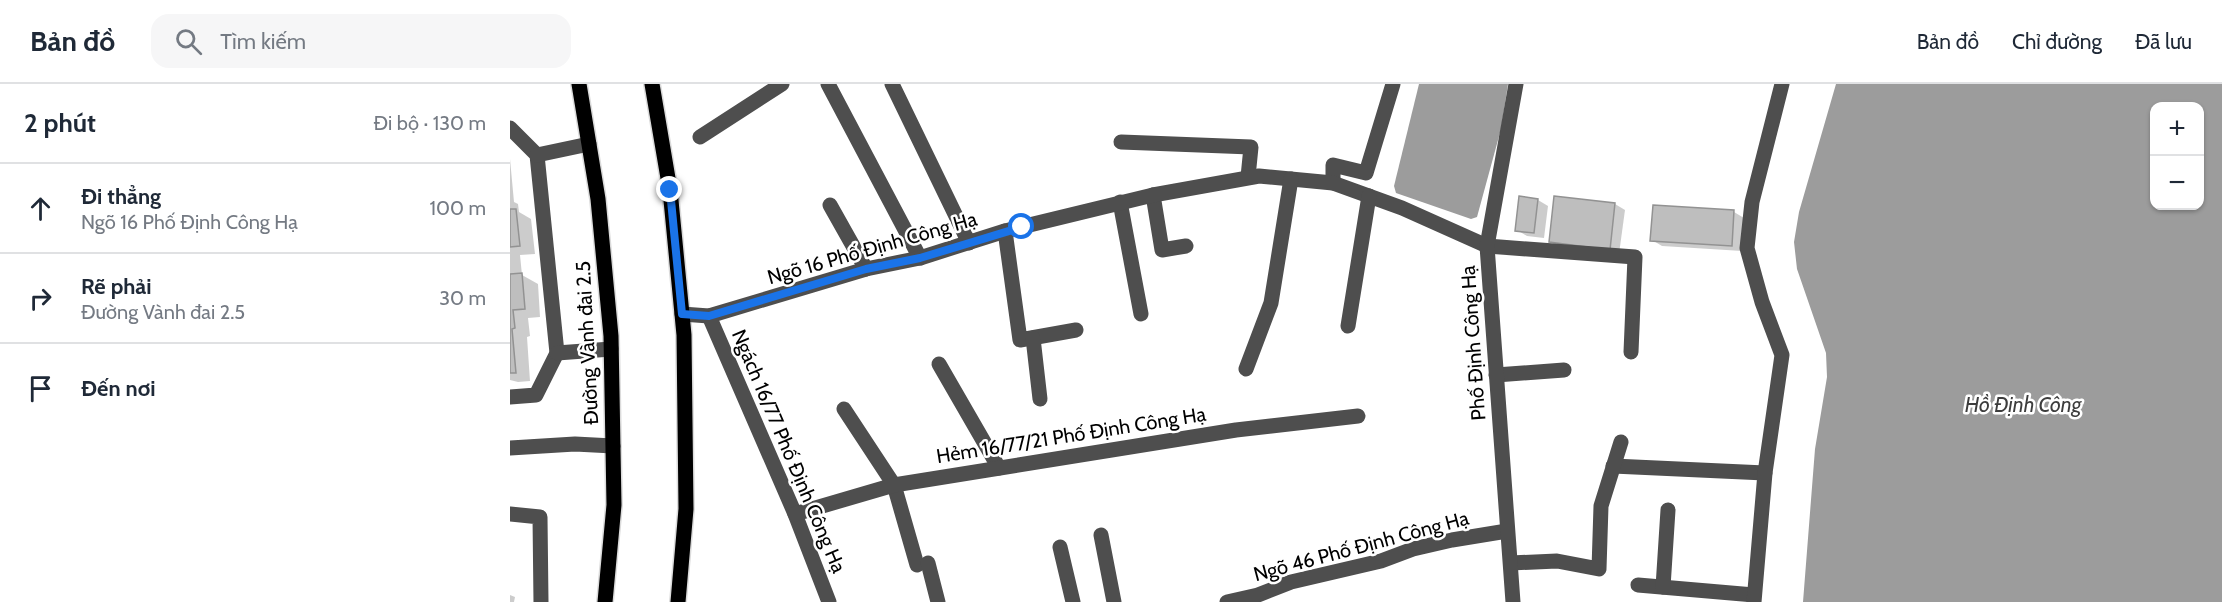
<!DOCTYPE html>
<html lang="vi">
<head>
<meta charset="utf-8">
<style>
	:root { --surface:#fff; --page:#f6f6f7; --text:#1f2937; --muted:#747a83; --line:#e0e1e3 }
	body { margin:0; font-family:Cabin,sans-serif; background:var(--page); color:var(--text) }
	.controls { position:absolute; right:18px; top:18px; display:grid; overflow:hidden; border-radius:12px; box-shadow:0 2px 4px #0004 }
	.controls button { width:54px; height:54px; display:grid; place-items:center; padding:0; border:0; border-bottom:2px solid var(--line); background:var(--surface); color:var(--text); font:30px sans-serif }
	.stop { position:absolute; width:18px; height:18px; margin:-14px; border:4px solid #1a73e8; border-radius:50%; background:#fff }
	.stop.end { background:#1a73e8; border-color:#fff; box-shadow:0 2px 6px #0008 }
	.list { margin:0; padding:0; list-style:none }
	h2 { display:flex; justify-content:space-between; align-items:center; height:78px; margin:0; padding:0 24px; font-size:26px }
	h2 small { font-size:20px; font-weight:400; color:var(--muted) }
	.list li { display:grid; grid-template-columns:39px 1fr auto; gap:18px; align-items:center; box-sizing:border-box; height:90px; padding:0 24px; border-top:2px solid var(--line) }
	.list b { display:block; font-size:22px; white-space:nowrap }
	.list p { margin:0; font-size:20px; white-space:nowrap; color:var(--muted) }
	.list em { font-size:20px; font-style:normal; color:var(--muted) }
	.icon { flex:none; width:33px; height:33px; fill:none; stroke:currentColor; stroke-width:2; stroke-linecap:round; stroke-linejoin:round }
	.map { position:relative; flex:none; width:1712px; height:518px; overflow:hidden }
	header { display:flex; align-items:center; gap:36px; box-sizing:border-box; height:84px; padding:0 30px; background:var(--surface); border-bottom:2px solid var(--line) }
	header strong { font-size:28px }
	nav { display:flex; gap:33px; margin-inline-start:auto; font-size:21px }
	.search { width:420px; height:54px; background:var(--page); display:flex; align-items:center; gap:15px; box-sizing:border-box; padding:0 21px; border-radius:18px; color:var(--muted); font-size:22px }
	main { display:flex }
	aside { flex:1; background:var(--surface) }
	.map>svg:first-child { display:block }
	.water { fill:#9c9c9c; fill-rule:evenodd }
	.shadow { fill:#0003 }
	.building { fill:#bebebe; stroke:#929292; stroke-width:1.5 }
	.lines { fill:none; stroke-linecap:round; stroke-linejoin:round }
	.major-casing { stroke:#dbdbdb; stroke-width:18 }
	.minor { stroke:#4e4e4e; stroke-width:15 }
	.major { stroke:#000; stroke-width:15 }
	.route { stroke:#1a73e8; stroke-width:8 }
	.labels { text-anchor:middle; stroke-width:5; stroke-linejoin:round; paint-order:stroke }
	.street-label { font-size:20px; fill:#000; stroke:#fff }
	.water-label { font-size:21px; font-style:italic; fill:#3d3d3d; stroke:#fff }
</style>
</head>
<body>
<header>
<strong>Bản đồ</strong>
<div class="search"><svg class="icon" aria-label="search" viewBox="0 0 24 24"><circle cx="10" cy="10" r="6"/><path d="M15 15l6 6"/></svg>Tìm kiếm</div>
<nav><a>Bản đồ</a><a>Chỉ đường</a><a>Đã lưu</a></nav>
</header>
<main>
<aside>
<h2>2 phút<small>Đi bộ · 130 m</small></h2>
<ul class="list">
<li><svg class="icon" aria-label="ahead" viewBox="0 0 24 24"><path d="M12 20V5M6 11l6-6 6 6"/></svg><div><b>Đi thẳng</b><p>Ngõ 16 Phố Định Công Hạ</p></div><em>100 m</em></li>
<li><svg class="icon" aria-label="right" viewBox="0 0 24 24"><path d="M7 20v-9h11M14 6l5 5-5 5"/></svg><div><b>Rẽ phải</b><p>Đường Vành đai 2.5</p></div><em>30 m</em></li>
<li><svg class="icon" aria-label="arrive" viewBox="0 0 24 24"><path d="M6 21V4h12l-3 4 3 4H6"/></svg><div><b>Đến nơi</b></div></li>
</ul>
</aside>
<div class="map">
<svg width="1712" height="518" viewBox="0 0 1712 518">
	<rect width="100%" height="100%" fill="#fff"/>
	<g class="water">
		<polygon points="909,0 998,0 991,45 967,133 961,135 886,109 884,102"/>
		<path d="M1326 0H1712V518H1293L1305 365 1317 293 1316 269 1287 185 1284 158 1289 128ZM1690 22V122H1644V22Z"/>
	</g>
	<g class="shadow">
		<polygon points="0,75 4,118 8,120 9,128 21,135 25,170 10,171 12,191 28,200 30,233 18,234 20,252 17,253 20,297 8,298 0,296"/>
		<polygon points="1028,116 1038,122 1034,154 1017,152 1007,146"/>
		<polygon points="1105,120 1115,126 1109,170 1050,163 1040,158"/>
		<polygon points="1144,122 1224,128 1234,134 1232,167 1152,162 1142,156"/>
		<polygon points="0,511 5,513 4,518 0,518"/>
	</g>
	<g class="building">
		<polygon points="1009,112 1028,115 1024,149 1005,147"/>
		<polygon points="1044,112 1105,119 1100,166 1039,158"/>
		<polygon points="1143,121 1224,126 1222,162 1140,157"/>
		<polygon points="0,125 6,125 10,162 0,163"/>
		<polygon points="12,189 15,225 3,226 5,244 2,245 6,289 0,289 0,190"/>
	</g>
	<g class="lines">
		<g class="major-casing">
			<g id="major">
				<polyline points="69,0 88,115 101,252 104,421 95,518"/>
				<polyline points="142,0 160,106 174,251 176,425 168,518"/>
			</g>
		</g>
		<g class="minor">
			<polyline points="318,0 410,174"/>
			<polyline points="382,0 459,159"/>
			<polyline points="0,44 27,71 47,269 26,311 0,313"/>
			<polyline points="190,53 272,0"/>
			<polyline points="611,58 741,63 738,93"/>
			<polyline points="27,71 79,60"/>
			<polyline points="823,99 823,81 856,89 883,0"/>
			<polyline points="643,111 652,166 676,162"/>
			<polyline points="610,118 631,230"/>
			<polyline points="320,121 356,185"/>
			<polyline points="495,147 510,256 566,246"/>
			<polyline points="172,230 199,232 356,185 410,174 495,147 643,111 749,92 823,99 892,124 977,162 1125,173 1121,268"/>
			<polyline points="199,232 285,430 319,518"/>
			<polyline points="838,242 859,112"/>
			<polyline points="523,254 530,315"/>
			<polyline points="47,269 101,265"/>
			<polyline points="429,280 489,384"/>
			<polyline points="736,285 761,219 781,95"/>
			<polyline points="986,291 1054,286"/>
			<polyline points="334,325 384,401 407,481"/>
			<polyline points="0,364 65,360 103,362"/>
			<polyline points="1103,382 1255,389"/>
			<polyline points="0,430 30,433 31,518"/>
			<polyline points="285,430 384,401 726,346 848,332"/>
			<polyline points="591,451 604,518"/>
			<polyline points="550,463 563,518"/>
			<polyline points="418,479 428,518"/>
			<polyline points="1001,479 1047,477 1089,485 1091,422 1111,358"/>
			<polyline points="1128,501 1244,511"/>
			<polyline points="1153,503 1158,426"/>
			<polyline points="717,518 748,511 781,498 871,477 903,465 942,456 997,447"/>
			<polyline points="1003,518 977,162 1006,0"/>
			<polyline points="1244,518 1255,389 1272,271 1252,218 1237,164 1242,118 1272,0"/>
		</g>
		<use href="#major" class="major"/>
	</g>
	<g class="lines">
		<polyline class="route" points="160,106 172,230 199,232 356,185 410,174 512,143"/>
	</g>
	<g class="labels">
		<g class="street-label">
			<text transform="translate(362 164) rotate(-16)" y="7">Ngõ 16 Phố Định Công Hạ</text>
			<text transform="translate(77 259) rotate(-93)" y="7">Đường Vành đai 2.5</text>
			<text transform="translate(963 259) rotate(-94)" y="7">Phố Định Công Hạ</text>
			<text transform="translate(561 351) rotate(-9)" y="7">Hẻm 16/77/21 Phố Định Công Hạ</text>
			<text transform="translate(279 367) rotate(67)" y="7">Ngách 16/77 Phố Định Công Hạ</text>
			<text transform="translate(851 462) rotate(-15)" y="7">Ngõ 46 Phố Định Công Hạ</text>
		</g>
		<g class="water-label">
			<text x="1513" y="328">Hồ Định Công</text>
		</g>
	</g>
</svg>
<div class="controls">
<button>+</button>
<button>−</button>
</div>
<div class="stop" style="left:512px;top:143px"></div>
<div class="stop end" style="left:160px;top:106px"></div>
</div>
</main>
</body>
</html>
